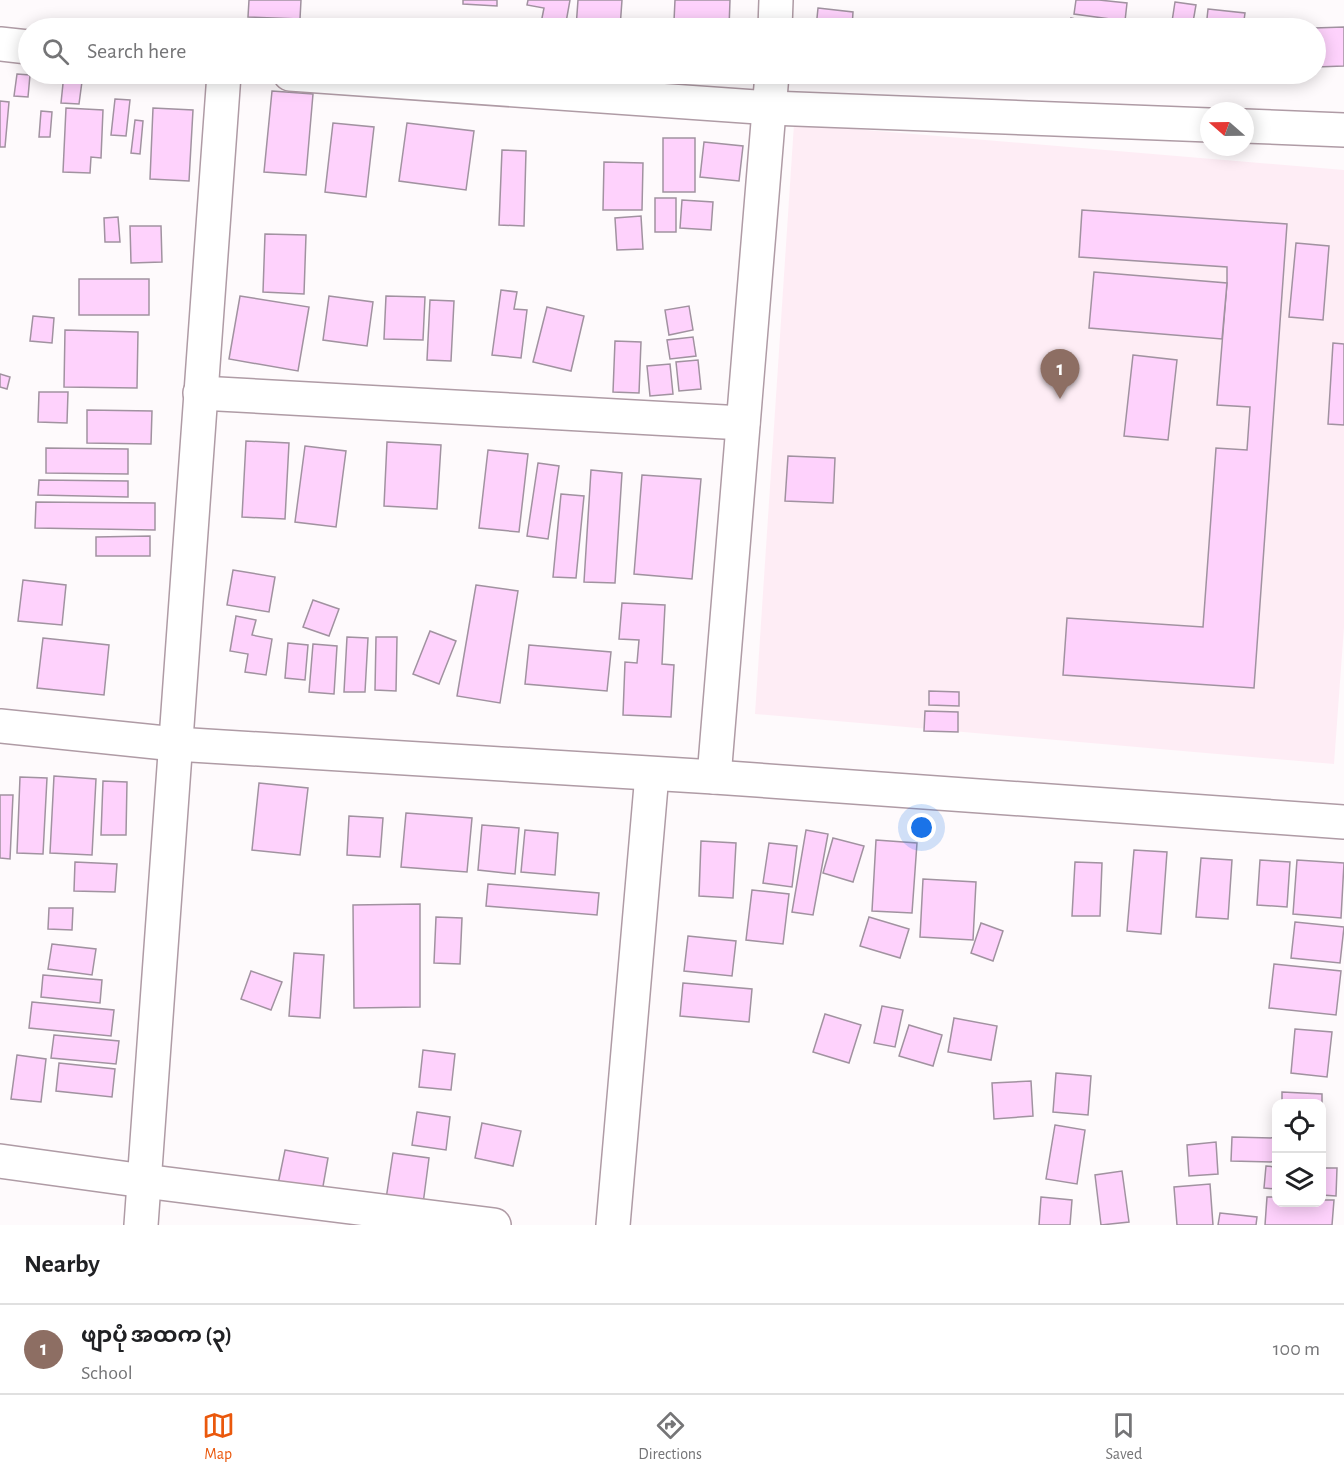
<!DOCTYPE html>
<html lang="en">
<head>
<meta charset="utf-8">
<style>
	:root { --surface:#fff; --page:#f6f6f6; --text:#202124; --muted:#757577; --line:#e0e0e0; --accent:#ea580c }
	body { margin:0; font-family:"Alegreya Sans","Noto Sans Myanmar",sans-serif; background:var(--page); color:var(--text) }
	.controls { position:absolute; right:18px; bottom:18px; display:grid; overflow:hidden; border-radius:12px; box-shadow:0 3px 15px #0003 }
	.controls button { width:54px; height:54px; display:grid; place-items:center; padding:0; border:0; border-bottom:2px solid var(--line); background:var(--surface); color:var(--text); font:30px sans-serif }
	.compass { position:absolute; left:1200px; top:102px; width:54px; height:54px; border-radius:50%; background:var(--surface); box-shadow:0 3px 15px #0003; rotate:290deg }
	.you { position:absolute; left:922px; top:828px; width:21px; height:21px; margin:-15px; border:4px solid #fff; border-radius:50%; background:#1a73e8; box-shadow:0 0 0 9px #1a73e833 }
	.badge { display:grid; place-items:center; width:39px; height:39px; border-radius:50%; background:var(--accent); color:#fff; font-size:20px; font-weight:700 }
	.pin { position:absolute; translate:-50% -50px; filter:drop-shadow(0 2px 3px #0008) }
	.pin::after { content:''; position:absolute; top:32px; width:21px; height:18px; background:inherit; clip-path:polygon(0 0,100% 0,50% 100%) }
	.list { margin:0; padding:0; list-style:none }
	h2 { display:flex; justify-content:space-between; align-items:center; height:78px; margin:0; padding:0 24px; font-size:26px }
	h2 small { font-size:20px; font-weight:400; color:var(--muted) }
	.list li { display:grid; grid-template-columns:39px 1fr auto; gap:18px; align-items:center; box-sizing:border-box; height:90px; padding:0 24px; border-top:2px solid var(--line) }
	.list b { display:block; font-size:22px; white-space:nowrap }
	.list p { margin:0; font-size:20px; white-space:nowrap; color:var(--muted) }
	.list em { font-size:20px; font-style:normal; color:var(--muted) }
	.icon { flex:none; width:33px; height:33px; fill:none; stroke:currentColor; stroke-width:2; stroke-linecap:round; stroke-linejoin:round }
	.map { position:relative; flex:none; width:1344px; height:1225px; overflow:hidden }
	.search { position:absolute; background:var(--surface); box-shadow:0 3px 15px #0003; left:18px; right:18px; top:18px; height:66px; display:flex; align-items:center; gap:15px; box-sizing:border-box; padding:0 21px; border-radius:33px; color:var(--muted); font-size:22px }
	.sheet { height:168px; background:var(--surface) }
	nav { display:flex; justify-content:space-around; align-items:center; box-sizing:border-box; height:84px; border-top:2px solid var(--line); background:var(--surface); font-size:16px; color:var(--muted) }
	nav a { display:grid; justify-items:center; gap:3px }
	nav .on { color:var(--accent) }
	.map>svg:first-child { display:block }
	.built { fill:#feedf5 }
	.building { fill:#fed2fc; stroke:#a192a0; stroke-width:1.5 }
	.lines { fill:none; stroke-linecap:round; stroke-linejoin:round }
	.street-casing { stroke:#af9ba5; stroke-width:36 }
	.street { stroke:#fff; stroke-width:33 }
</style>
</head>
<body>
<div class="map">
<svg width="1344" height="1225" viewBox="0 0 1344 1225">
	<rect width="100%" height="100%" fill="#fefafc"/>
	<polygon class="built" points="794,124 1344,170 1344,627 1334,764 755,714"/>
	<g class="building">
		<polygon points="249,0 301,0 300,19 248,17"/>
		<polygon points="463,0 497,0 497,6 463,4"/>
		<polygon points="528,0 570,0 565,28 540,28 544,8 527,5"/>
		<polygon points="578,0 622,0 620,28 576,28"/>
		<polygon points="675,0 730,0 729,28 647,28 647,20 674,21"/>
		<polygon points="1076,0 1099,0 1127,3 1125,21 1074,14"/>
		<polygon points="1175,2 1196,5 1192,28 1171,28"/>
		<polygon points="818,8 853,12 852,28 816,28"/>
		<polygon points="1208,9 1245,13 1243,28 1206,28"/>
		<polygon points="1071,18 1103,25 1102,28 1069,28"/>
		<polygon points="1344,27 1344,66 1316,67 1316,28 1314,28"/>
		<polygon points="17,74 30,75 28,97 14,96"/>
		<polygon points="64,74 83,74 79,104 61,103"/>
		<polygon points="1165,74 1186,74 1185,78 1165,75"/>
		<polygon points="1201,74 1239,74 1239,78 1201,75"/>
		<polygon points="272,91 313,94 306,175 264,172"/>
		<polygon points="115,99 130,100 126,136 111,135"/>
		<polygon points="0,101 9,102 5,147 0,147"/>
		<polygon points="66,108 103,110 101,158 91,157 90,173 63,172"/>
		<polygon points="153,108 193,110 189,181 150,179"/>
		<polygon points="41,111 52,112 50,137 39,137"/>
		<polygon points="135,120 143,121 140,154 131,153"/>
		<polygon points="333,123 374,127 366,197 325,192"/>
		<polygon points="407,123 474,131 466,190 399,181"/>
		<rect x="663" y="138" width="32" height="54"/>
		<polygon points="704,142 743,146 739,181 700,177"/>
		<polygon points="502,150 526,151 524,226 499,225"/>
		<polygon points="604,162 643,163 642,210 603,210"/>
		<rect x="655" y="198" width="21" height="34"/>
		<polygon points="682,200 713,202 711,230 680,228"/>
		<polygon points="1082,210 1287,224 1254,688 1063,675 1067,618 1203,627 1216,448 1247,450 1250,407 1217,405 1227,283 1227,267 1079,257"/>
		<polygon points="641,216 643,249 617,250 615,218"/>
		<polygon points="118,217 120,242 105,242 104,218"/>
		<polygon points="130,226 161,226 162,262 131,263"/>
		<polygon points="265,234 306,235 304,294 263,292"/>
		<polygon points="1296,243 1329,246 1323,320 1289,317"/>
		<polygon points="1094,272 1227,283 1222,339 1089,328"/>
		<rect x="79" y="279" width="70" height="36"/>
		<polygon points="501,290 517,292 514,309 527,310 521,358 492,355"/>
		<polygon points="240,296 309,307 298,371 229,359"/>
		<polygon points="329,296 373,302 367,346 323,340"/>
		<polygon points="386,296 425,297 423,340 384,339"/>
		<polygon points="430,300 454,301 451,361 427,360"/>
		<polygon points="689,306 693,330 669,335 665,310"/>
		<polygon points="547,307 584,316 571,371 533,362"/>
		<polygon points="33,316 54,318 52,343 30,341"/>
		<polygon points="65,330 138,332 137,388 64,387"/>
		<polygon points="693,337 696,356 670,359 667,340"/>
		<polygon points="615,341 641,342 639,393 613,392"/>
		<polygon points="1333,343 1344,344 1344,425 1328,424"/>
		<polygon points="1133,355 1177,360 1168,440 1124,436"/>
		<polygon points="698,360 701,389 679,391 676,362"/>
		<polygon points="670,364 673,394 650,396 647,366"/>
		<polygon points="0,374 10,377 7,389 0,387"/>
		<polygon points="39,392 68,392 67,423 38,422"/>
		<polygon points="87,410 152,411 151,444 87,443"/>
		<polygon points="246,441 289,443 285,519 242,517"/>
		<polygon points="387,442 441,445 437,509 384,506"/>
		<polygon points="305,446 346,451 336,527 295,522"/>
		<polygon points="46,448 128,449 128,474 46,473"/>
		<polygon points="488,450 528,454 519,532 479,528"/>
		<polygon points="788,456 835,458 833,503 785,501"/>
		<polygon points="538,463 559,466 548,539 527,536"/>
		<polygon points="591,470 622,473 615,583 584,582"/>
		<polygon points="642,475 701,479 692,579 634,574"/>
		<polygon points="39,480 128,481 128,497 38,495"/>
		<polygon points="561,494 584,496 576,578 553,577"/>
		<polygon points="36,502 155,503 155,530 35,528"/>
		<polygon points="150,536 150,556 96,556 96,537"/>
		<polygon points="233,570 275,577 269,612 227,605"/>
		<polygon points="23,580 66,585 62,625 18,621"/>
		<polygon points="476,585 518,591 500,703 457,696"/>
		<polygon points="313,600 339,609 329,636 303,627"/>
		<polygon points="622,603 665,605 662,664 674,665 671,717 623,715 625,662 637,663 639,640 619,639"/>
		<polygon points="236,616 256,620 252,635 272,639 266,675 245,672 248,654 230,651"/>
		<polygon points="430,631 456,641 439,684 413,674"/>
		<polygon points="347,637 368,638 365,692 344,692"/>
		<polygon points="376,637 397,637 396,691 375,690"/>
		<polygon points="43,638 109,645 104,695 37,688"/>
		<polygon points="288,643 308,645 305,680 285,678"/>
		<polygon points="313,644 337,646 334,694 309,692"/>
		<polygon points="529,645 611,652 607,691 525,684"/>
		<polygon points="929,691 959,692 959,706 929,705"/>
		<polygon points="925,711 958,712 958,732 924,731"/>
		<polygon points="54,776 96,779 92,855 50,853"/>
		<polygon points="20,777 47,778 43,854 17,853"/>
		<polygon points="103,781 127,782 126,835 101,835"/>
		<polygon points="259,783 308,788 300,855 252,850"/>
		<polygon points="0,795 13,795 10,859 0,858"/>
		<polygon points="406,813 472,818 467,872 401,867"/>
		<polygon points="349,816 383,818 380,857 347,855"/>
		<polygon points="482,825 519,828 515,874 478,870"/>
		<polygon points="525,830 558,833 555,875 521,872"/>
		<polygon points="806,830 828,834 813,915 792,912"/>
		<polygon points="833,838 864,846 853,882 823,873"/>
		<polygon points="876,840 917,843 912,913 872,911"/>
		<polygon points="701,841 736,843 733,898 699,896"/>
		<polygon points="769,843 797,846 792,887 763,883"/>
		<polygon points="1134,850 1167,852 1161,934 1127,931"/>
		<polygon points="1201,858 1232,860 1228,919 1196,917"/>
		<polygon points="1260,860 1290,862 1287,907 1257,905"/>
		<polygon points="1297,860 1344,863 1341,918 1293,914"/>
		<polygon points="75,862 117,864 115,892 74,891"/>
		<polygon points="1075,862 1102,863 1100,916 1072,916"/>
		<polygon points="923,879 976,882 973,940 920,937"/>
		<polygon points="488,884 599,893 597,915 486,906"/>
		<polygon points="752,890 789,894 783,944 746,940"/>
		<polygon points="420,904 420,1007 354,1008 353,905"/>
		<polygon points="49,908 73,908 72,930 48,929"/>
		<polygon points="436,917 462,918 460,964 434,963"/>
		<polygon points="869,917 909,929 900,958 860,946"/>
		<polygon points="1295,922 1344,927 1340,963 1291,958"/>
		<polygon points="981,923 1003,931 993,961 971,953"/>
		<polygon points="688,936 736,941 732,976 684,971"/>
		<polygon points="52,944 96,949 92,975 48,969"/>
		<polygon points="294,953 324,955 320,1018 289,1016"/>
		<polygon points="1274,964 1341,971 1336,1015 1269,1008"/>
		<polygon points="251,971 282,982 271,1010 241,999"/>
		<polygon points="43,975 102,980 100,1003 41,997"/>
		<polygon points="683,983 752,989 749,1022 680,1016"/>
		<polygon points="32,1002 114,1010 111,1036 29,1028"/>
		<polygon points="882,1006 903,1010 895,1047 874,1043"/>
		<polygon points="825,1014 861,1025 849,1063 813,1052"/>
		<polygon points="954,1018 997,1026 991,1060 948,1052"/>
		<polygon points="909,1025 942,1035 933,1066 899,1056"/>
		<polygon points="1295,1029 1332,1032 1327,1077 1291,1073"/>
		<polygon points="54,1035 119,1041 116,1064 51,1058"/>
		<polygon points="423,1050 455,1054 451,1090 419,1087"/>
		<polygon points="17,1055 46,1059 41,1102 11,1099"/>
		<polygon points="59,1063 115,1069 112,1097 56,1091"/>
		<polygon points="1056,1073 1091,1076 1088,1115 1053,1112"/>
		<polygon points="1031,1081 1033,1116 994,1119 992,1083"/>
		<polygon points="1282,1092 1322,1094 1322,1113 1322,1104 1282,1104"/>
		<polygon points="417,1112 450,1117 446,1150 412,1145"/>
		<polygon points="482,1123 521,1131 513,1166 475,1158"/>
		<polygon points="1055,1125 1085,1130 1077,1184 1046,1179"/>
		<polygon points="1232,1137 1276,1138 1276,1162 1231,1161"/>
		<polygon points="1216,1142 1218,1174 1189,1176 1187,1145"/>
		<polygon points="285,1150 328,1158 322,1192 278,1184"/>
		<polygon points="393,1153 429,1158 423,1204 386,1199"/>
		<polygon points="1266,1166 1276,1167 1276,1189 1264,1188"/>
		<polygon points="1322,1168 1337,1168 1336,1196 1322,1195"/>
		<polygon points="1122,1171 1129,1222 1101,1225 1095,1175"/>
		<polygon points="1210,1184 1213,1225 1177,1225 1174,1187"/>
		<polygon points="1041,1197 1072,1200 1070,1225 1039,1225"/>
		<polygon points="1267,1197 1276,1197 1276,1202 1322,1202 1322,1200 1334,1200 1332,1225 1265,1225"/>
		<polygon points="1220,1213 1257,1217 1256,1225 1218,1225"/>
	</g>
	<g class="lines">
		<g class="street-casing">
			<g id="street">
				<polyline points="775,28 776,0"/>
				<polyline points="0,44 28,47"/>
				<polyline points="290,74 770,108 1209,125"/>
				<polyline points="1245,126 1344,130"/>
				<polyline points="200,393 743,423"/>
				<polyline points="0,726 175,744 714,777 1344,822"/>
				<polyline points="714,777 772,74"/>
				<polyline points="0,1161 144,1181 494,1225"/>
				<polyline points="141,1225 224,74"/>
				<polyline points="613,1225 652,774"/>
			</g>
		</g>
		<use href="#street" class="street"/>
	</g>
</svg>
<div class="controls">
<button><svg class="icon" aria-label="locate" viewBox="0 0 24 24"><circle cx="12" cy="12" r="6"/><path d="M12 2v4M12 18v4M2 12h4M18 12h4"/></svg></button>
<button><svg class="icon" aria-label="layers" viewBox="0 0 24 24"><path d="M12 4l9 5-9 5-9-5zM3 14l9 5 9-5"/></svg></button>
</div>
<svg class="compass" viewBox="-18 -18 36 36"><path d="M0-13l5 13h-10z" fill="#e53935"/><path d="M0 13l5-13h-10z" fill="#757577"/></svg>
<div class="you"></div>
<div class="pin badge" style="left:1060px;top:399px;background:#8d6e63">1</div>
<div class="search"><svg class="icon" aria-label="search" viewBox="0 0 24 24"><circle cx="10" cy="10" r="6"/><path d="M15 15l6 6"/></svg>Search here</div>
</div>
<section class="sheet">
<h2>Nearby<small></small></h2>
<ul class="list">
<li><span class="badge" style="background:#8d6e63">1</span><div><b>ဖျာပုံ အထက (၃)</b><p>School</p></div><em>100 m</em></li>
</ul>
</section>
<nav>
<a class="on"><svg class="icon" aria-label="map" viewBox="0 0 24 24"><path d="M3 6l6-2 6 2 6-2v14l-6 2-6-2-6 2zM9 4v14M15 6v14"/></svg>Map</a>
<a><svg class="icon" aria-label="directions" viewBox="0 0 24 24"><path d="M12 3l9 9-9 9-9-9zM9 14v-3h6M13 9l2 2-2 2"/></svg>Directions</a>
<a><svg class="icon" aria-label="saved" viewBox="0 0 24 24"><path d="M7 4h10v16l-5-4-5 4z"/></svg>Saved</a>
</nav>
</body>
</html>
